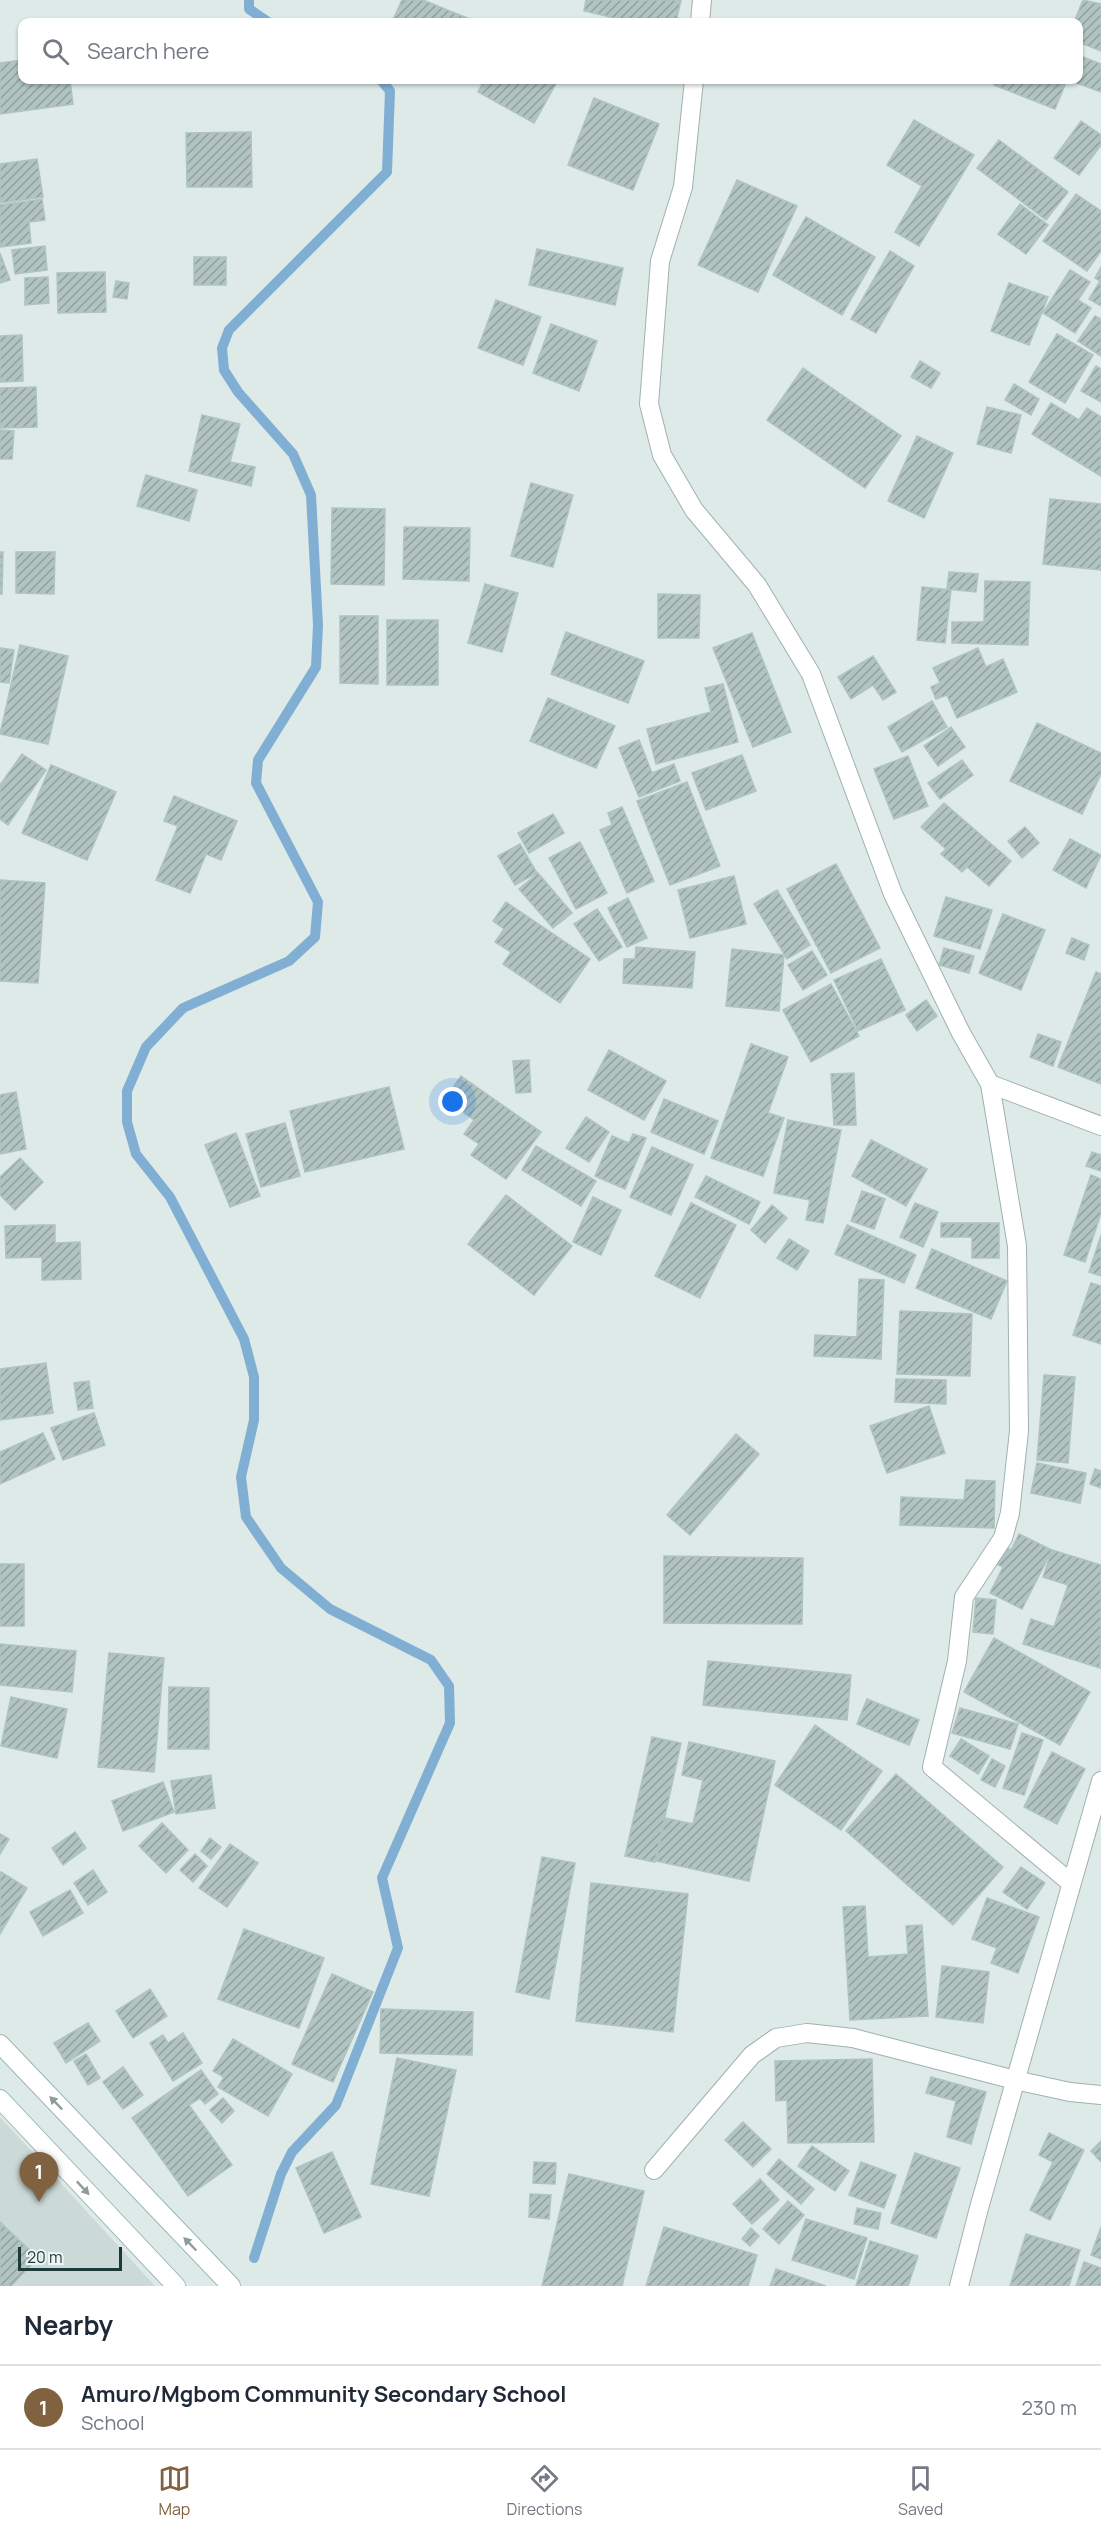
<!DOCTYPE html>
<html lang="en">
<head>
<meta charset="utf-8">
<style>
	:root { --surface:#fff; --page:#f2f2f3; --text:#1f2937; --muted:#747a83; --line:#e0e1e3; --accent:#816240 }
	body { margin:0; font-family:Manrope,sans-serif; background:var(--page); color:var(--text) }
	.scale { position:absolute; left:18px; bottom:15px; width:104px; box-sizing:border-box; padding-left:6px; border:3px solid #1e3939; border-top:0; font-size:16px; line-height:21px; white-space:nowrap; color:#1e3939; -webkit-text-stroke:4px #edf6f4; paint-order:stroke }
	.you { position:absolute; left:453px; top:1102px; width:21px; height:21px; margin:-15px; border:4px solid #fff; border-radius:50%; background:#1a73e8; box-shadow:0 0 0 9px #1a73e833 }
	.badge { display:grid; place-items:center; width:39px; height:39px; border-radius:50%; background:var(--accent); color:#fff; font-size:20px; font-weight:700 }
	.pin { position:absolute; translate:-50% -50px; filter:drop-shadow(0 2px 3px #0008) }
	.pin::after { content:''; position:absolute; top:32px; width:21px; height:18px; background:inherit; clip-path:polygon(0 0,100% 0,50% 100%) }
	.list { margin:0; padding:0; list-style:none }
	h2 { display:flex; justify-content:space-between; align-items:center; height:78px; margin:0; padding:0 24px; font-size:26px }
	h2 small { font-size:20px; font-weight:400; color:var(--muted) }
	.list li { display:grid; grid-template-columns:39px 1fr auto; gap:18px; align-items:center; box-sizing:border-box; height:84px; padding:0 24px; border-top:2px solid var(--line) }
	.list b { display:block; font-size:22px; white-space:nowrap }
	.list p { margin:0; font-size:20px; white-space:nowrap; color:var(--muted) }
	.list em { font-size:20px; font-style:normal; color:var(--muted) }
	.icon { flex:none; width:33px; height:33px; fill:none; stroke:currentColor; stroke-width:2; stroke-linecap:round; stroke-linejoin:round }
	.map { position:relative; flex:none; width:1101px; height:2286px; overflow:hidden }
	.search { position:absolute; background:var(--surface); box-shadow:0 2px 4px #0004; left:18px; right:18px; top:18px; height:66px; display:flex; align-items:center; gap:15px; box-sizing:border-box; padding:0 21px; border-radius:12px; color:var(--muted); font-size:22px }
	.sheet { height:162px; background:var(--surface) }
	nav { display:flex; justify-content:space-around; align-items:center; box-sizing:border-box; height:84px; border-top:2px solid var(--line); background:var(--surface); font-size:16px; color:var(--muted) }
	nav a { display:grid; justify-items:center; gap:3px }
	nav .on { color:var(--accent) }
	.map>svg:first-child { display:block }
	.built { fill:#cbd9d7 }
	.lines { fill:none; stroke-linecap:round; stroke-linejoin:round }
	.stream { stroke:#81afd3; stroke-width:10 }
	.building { fill:url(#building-hatch); stroke:#afc3c1; stroke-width:1.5 }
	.minor-casing { stroke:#a0b1b0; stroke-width:20 }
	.tertiary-casing { stroke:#a0b1b0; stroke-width:20 }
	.secondary-casing { stroke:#9bb6b4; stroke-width:20 }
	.minor { stroke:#fff; stroke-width:18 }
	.tertiary { stroke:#fff; stroke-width:18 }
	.secondary { stroke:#fff; stroke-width:18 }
	.oneway { fill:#8e9c9c }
</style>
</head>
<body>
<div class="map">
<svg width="1101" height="2286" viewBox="0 0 1101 2286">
	<defs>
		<pattern id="building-hatch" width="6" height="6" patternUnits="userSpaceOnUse" patternTransform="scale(1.5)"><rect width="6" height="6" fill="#b2c4c1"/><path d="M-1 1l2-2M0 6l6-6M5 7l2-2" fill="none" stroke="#90a09e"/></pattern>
	</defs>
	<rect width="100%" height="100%" fill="#ddeae8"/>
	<polygon class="built" points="0,2117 155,2286 0,2286"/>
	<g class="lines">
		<g class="stream">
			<polyline points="249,0 249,9 268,22"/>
			<polyline points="254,2258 281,2174 292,2152 336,2105 398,1948 382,1878 450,1723 449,1686 431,1660 330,1609 281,1568 246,1517 241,1477 254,1420 254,1377 244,1339 170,1197 136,1154 127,1122 127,1091 146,1047 183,1008 289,961 315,937 318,902 256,783 258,760 316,667 318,625 311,495 293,454 238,392 224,370 222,348 229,330 387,172 390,91 381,80"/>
		</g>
	</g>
	<g class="building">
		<polygon points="402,0 423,0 472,20 471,22 392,22"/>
		<polygon points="586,0 681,0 676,22 632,22 584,11"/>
		<polygon points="1083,0 1101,4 1101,51 1078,42 1078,22 1074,22"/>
		<polygon points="1078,55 1101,64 1101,92 1068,80 1078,80"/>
		<polygon points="22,60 22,80 70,80 73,104 0,114 0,63"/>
		<polygon points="484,80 558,80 534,123 478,92"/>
		<polygon points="996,80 1067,80 1055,109 994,85"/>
		<polygon points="594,98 659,124 633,190 568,165"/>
		<polygon points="914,120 974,155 919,246 895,232 922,186 887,165"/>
		<polygon points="1081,121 1101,135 1101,145 1079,175 1054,158"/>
		<polygon points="251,132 252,187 187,187 186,133"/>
		<polygon points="999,140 1068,192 1046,220 977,168"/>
		<polygon points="37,159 43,197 0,203 0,164"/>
		<polygon points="737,180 797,206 758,292 698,265"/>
		<polygon points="1076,194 1101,211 1101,251 1087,271 1043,241"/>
		<polygon points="42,199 45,220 29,222 31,243 0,247 0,205"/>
		<polygon points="1020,204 1048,225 1026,254 998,234"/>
		<polygon points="806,217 875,257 842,315 773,275"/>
		<polygon points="45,246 47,270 15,274 12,250"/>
		<polygon points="537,249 623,268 615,305 529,285"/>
		<polygon points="890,251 914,266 876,333 851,319"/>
		<polygon points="0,253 10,280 0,283"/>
		<rect x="194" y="257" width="32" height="28"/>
		<polygon points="1101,267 1101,306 1089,299 1100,281 1095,278"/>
		<polygon points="1070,270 1090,282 1078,300 1091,308 1075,333 1043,313"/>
		<polygon points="105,272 106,312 58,313 57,273"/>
		<polygon points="48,277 49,303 25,305 25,278"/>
		<polygon points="116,281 129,283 127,299 113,297"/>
		<polygon points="1009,283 1048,297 1029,345 991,331"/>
		<polygon points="496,300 541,317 523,365 478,348"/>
		<polygon points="1095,316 1101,319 1101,356 1078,341"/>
		<polygon points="551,324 597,341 579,391 533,373"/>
		<polygon points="1057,334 1093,355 1065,403 1029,382"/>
		<polygon points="22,335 23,381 0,382 0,336"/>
		<polygon points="920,361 940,373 931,388 911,377"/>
		<polygon points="1096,366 1101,369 1101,402 1081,391"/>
		<polygon points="803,368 901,436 865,488 767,420"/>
		<polygon points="1014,384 1039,399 1031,415 1005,400"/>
		<polygon points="36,387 37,427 0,428 0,388"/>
		<polygon points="1051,403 1079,420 1087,408 1101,417 1101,476 1032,434"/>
		<polygon points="987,407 1021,415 1011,453 977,444"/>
		<polygon points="202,415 240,424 230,462 255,467 251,486 189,471"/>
		<polygon points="0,430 14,431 12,459 0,459"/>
		<polygon points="917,436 953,453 924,518 888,501"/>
		<polygon points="146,475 197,490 189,521 137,506"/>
		<polygon points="531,483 573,495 553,567 511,556"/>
		<polygon points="1050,499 1101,504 1101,570 1043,564"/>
		<polygon points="332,508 385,509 384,585 331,584"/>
		<polygon points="404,527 470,528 469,581 403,579"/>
		<polygon points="0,552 3,552 2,594 0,594"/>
		<polygon points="16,552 55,552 54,594 16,593"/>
		<polygon points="949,572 978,574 976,592 947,589"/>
		<polygon points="985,581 1030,582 1028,645 952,643 952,622 984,622"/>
		<polygon points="485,584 518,593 502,652 468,643"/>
		<polygon points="922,587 951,590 945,643 917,640"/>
		<polygon points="658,594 700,595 699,638 658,638"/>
		<polygon points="340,616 378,616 378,684 340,683"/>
		<rect x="387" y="620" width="51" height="65"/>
		<polygon points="566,632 644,661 628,703 551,674"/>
		<polygon points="752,633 791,732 753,747 713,648"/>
		<polygon points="20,645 68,656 48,744 0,734"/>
		<polygon points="0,648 14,650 9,683 0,682"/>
		<polygon points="978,648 986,667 1003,659 1017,692 957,718 947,695 936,699 931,687 940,683 933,668"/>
		<polygon points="873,656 896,692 883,700 873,685 851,699 838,677"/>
		<polygon points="723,684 738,742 656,764 647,729 711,712 705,688"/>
		<polygon points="548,698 615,726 596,768 530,741"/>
		<polygon points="932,701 947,727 902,752 888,727"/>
		<polygon points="1037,723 1101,753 1101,774 1082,814 1010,781"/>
		<polygon points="951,727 965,747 938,766 924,746"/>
		<polygon points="639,740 652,773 674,764 680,781 639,797 619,748"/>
		<polygon points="22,754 46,770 8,825 0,819 0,785"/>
		<polygon points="742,755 756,791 706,810 692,773"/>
		<polygon points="908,756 928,806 894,819 874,769"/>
		<polygon points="962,760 973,775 940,799 928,783"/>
		<polygon points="51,765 116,792 87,860 22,833"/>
		<polygon points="687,782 720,866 670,885 637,801"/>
		<polygon points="174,796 237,821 221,860 206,854 190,893 156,880 178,826 164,821"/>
		<polygon points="944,803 1011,861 989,886 967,867 962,872 941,854 946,849 921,827"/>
		<polygon points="622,807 654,881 627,893 600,830 612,825 608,813"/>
		<polygon points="553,814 564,833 529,853 518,833"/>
		<polygon points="1025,827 1039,843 1022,858 1008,841"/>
		<polygon points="1070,839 1101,855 1086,888 1053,870"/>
		<polygon points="580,842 607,893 576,909 549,858"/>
		<polygon points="520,844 537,873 515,885 498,856"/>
		<polygon points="836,864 880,948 831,973 787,889"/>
		<polygon points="538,873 572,913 553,928 519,889"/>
		<polygon points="734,876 746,924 690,938 678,890"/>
		<polygon points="0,880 45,883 38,983 0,981"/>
		<polygon points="777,890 810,945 787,959 754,904"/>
		<polygon points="946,897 992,910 980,949 934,936"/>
		<polygon points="628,898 647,938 627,947 608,908"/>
		<polygon points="506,902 590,959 560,1003 503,964 511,952 495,942 504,929 493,921"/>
		<polygon points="597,909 622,947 599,961 574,924"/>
		<polygon points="1003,914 1045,930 1021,990 979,973"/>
		<polygon points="1072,938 1089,945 1084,960 1066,953"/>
		<polygon points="636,947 695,952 692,988 623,983 624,959 635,959"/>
		<polygon points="944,948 974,956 969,973 939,965"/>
		<polygon points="732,949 784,955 779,1011 726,1006"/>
		<polygon points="812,951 827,975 803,990 788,965"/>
		<polygon points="881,959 905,1010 858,1031 834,980"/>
		<polygon points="1096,972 1101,974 1101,1084 1058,1067"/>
		<polygon points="831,984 859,1036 811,1062 783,1010"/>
		<polygon points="926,1000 937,1016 917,1031 906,1015"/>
		<polygon points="1038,1034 1061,1042 1053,1066 1030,1057"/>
		<polygon points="751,1044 788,1057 768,1113 784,1118 763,1176 711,1158"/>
		<polygon points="609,1050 666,1081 644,1120 588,1090"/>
		<polygon points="529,1060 531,1092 516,1093 513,1061"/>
		<polygon points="854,1073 856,1125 834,1125 831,1074"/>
		<polygon points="461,1076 541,1132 506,1179 471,1155 479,1144 464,1134 474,1120 445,1099"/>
		<polygon points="389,1087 404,1149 305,1172 290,1111"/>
		<polygon points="16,1092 26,1149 0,1154 0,1095"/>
		<polygon points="664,1099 718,1121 704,1154 651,1132"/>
		<polygon points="586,1117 609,1132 589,1162 566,1148"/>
		<polygon points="788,1120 841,1130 823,1223 806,1220 810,1200 774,1193"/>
		<polygon points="285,1123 300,1176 261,1187 246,1134"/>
		<polygon points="236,1133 260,1196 230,1207 205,1145"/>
		<polygon points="633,1134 646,1138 625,1189 595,1176 612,1136 629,1143"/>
		<polygon points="871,1140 927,1169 906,1206 852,1176"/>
		<polygon points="536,1146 596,1181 581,1206 522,1170"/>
		<polygon points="652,1147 693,1165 671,1215 630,1197"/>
		<polygon points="1092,1152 1101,1155 1101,1171 1086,1166"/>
		<polygon points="20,1158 43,1182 15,1210 0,1195 0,1177"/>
		<polygon points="1091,1175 1101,1179 1101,1213 1085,1262 1064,1255"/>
		<polygon points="706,1176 760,1202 749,1224 695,1197"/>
		<polygon points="862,1191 885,1199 874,1229 851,1221"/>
		<polygon points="506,1195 572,1246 534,1295 468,1244"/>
		<polygon points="593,1197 621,1210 601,1255 573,1242"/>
		<polygon points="691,1203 736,1225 700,1298 655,1276"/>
		<polygon points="915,1203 938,1212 923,1247 900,1237"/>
		<polygon points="772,1205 787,1218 765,1243 751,1230"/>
		<polygon points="941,1223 999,1223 999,1258 972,1258 972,1237 941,1237"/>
		<polygon points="44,1225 55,1225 55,1243 80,1242 81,1279 42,1280 42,1257 6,1258 5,1226"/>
		<polygon points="847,1225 916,1255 904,1283 835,1254"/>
		<polygon points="1101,1235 1101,1276 1089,1272"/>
		<polygon points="789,1239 809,1251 797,1270 777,1258"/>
		<polygon points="932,1249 1007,1281 991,1319 916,1288"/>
		<polygon points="859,1279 884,1280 881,1359 814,1356 815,1335 857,1337"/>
		<polygon points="1091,1283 1101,1286 1101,1344 1073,1335"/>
		<polygon points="900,1311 972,1314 970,1376 897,1374"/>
		<polygon points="46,1363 53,1413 0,1420 0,1369"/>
		<polygon points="1044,1375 1075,1377 1068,1463 1037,1460"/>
		<polygon points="896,1379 946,1380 946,1404 895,1402"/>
		<polygon points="89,1381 93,1408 78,1410 74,1383"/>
		<polygon points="929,1406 945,1453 887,1473 870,1426"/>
		<polygon points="94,1413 105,1445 63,1460 51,1428"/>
		<polygon points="43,1433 55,1459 0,1484 0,1452"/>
		<polygon points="736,1434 759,1454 690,1535 667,1515"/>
		<polygon points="1037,1463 1086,1473 1080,1503 1031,1493"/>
		<polygon points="1095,1469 1101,1471 1101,1488 1090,1484"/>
		<polygon points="966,1480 995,1481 994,1528 900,1525 901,1497 964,1500"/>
		<polygon points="1019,1534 1052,1550 1022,1609 990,1593 1003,1567 996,1564 1005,1547 1011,1550"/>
		<polygon points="1052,1550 1101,1565 1100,1668 1023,1644 1031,1619 1054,1627 1068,1585 1043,1577"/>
		<polygon points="664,1556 803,1558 802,1624 664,1623"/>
		<rect x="0" y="1564" width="24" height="62"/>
		<polygon points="976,1598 996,1600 993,1634 973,1632"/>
		<polygon points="994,1638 1090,1692 1060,1745 964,1692"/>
		<polygon points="0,1644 76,1651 72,1692 0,1685"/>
		<polygon points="109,1653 164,1658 154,1772 98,1767"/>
		<polygon points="708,1661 851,1675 847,1720 703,1705"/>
		<polygon points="169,1687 209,1688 209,1749 168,1749"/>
		<polygon points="11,1697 67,1709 57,1758 1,1746"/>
		<polygon points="867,1699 919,1720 909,1745 857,1724"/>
		<polygon points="960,1708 1018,1724 1010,1749 952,1733"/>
		<polygon points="815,1725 882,1771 841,1830 775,1785"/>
		<polygon points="1022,1733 1043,1740 1024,1795 1003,1788"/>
		<polygon points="652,1737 681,1743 655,1862 625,1856"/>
		<polygon points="961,1739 989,1756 978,1774 950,1756"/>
		<polygon points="689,1742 775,1761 749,1881 656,1861 665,1818 693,1824 703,1780 682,1775"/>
		<polygon points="1052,1752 1085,1769 1057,1824 1024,1807"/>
		<polygon points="992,1759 1005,1766 995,1787 981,1780"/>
		<polygon points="896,1774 1003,1867 953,1925 846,1831"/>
		<polygon points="211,1775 215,1808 176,1814 171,1781"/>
		<polygon points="163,1782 174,1812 123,1831 112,1801"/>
		<polygon points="162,1823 188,1850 166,1873 139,1846"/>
		<polygon points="75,1832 86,1848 63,1865 52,1848"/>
		<polygon points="0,1834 9,1839 0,1854"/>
		<polygon points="210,1838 221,1847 211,1859 201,1851"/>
		<polygon points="230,1844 258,1863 227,1907 199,1888"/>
		<polygon points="195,1854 207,1866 193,1882 180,1870"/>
		<polygon points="542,1857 575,1863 549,1999 516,1992"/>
		<polygon points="1021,1867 1045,1883 1027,1909 1003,1892"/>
		<polygon points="93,1870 107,1892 88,1905 74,1883"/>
		<polygon points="1,1872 27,1888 0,1934 0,1874"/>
		<polygon points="591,1883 688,1894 673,2032 576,2021"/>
		<polygon points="70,1890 83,1913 43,1936 30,1912"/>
		<polygon points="987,1898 1039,1917 1018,1973 991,1963 997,1948 972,1939"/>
		<polygon points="865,1906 868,1957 908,1954 906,1926 922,1925 928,2016 850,2020 843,1907"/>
		<polygon points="244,1929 324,1958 299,2028 218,1999"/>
		<polygon points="942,1966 989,1972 983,2023 936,2017"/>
		<polygon points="332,1974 373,1992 333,2082 292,2064"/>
		<polygon points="150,1989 167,2016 133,2038 116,2011"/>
		<polygon points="381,2009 473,2012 472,2055 380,2053"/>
		<polygon points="88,2023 100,2041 66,2063 54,2043"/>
		<polygon points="183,2033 202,2063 173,2081 150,2043 163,2035 168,2043"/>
		<polygon points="233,2039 292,2074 268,2116 218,2087 224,2077 213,2071"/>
		<polygon points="86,2054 100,2078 88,2085 74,2061"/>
		<polygon points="397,2058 456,2070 429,2196 371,2184"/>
		<polygon points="872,2059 874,2142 788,2143 787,2100 776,2101 775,2061"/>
		<polygon points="123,2067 143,2095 123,2109 103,2082"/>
		<polygon points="201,2070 218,2094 205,2104 200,2098 189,2105 232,2165 188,2196 132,2118"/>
		<polygon points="931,2077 986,2092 971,2144 947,2137 956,2101 926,2093"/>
		<polygon points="223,2098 234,2111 222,2123 210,2110"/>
		<polygon points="743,2122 771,2149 753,2167 725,2140"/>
		<polygon points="1049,2133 1084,2150 1050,2220 1030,2210 1053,2162 1039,2155"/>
		<polygon points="1101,2141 1101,2162 1091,2151"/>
		<polygon points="812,2146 849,2171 835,2191 798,2166"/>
		<polygon points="332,2152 361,2217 324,2233 296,2168"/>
		<polygon points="915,2153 960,2168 936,2238 891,2223"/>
		<polygon points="779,2159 814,2189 801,2204 767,2174"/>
		<polygon points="534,2162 556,2163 555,2184 533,2183"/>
		<polygon points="861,2162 896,2175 884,2208 849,2195"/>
		<polygon points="569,2174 644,2191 622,2286 542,2286"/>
		<polygon points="760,2179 779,2200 752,2224 733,2204"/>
		<polygon points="530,2194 551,2195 549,2219 529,2217"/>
		<polygon points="788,2201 804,2215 779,2244 763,2229"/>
		<polygon points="857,2208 881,2213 878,2229 854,2224"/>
		<polygon points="806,2219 867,2238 854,2279 792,2260"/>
		<polygon points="0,2222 38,2258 11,2286 0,2286"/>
		<polygon points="664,2227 757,2255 748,2286 646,2286"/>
		<polygon points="1101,2227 1101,2259 1091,2255"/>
		<polygon points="751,2228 759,2236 750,2246 742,2239"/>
		<polygon points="1026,2234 1080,2250 1069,2286 1010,2286"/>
		<polygon points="870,2241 918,2256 908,2286 856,2286"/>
		<polygon points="1084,2262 1101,2268 1101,2286 1076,2286"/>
		<polygon points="776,2269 826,2286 770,2286"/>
	</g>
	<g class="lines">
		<g class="minor-casing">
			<g id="minor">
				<polyline points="700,22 702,0"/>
				<polyline points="694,80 683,187 660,261 649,404 662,455 694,510 757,585 811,674 893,894 961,1033 990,1084 1017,1246 1019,1431 1010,1513 1003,1538 964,1597 957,1661 932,1767 1071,1883"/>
				<polyline points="990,1084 1101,1126"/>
				<polyline points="654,2170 752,2055 776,2038 807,2033 853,2038 1015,2080 1070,2092 1101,2095"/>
			</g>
		</g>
		<g class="tertiary-casing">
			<polyline id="tertiary" points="959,2286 979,2208 1101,1781"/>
		</g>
		<g class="secondary-casing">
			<g id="secondary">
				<polyline points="0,2044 231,2286"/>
				<polyline points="0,2099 176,2286"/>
			</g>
		</g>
		<use href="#minor" class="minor"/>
		<use href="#tertiary" class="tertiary"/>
		<use href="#secondary" class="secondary"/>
	</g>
	<defs><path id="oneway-solid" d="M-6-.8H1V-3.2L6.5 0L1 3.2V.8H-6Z" transform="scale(1.5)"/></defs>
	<g class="oneway">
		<use href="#oneway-solid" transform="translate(56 2103) rotate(-134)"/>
		<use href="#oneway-solid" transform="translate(83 2188) rotate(47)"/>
		<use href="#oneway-solid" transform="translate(190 2244) rotate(-134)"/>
	</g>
</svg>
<div class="scale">20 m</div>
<div class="you"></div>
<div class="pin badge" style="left:39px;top:2202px">1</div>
<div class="search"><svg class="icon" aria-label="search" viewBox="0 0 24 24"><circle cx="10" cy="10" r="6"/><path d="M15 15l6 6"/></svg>Search here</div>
</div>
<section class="sheet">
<h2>Nearby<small></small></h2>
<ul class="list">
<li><span class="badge">1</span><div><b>Amuro/Mgbom Community Secondary School</b><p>School</p></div><em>230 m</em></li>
</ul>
</section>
<nav>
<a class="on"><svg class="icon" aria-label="map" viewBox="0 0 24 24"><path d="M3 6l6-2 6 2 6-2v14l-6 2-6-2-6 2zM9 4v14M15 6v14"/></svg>Map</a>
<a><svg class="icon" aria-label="directions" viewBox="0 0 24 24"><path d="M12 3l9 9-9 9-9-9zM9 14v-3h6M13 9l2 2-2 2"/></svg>Directions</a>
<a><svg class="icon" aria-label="saved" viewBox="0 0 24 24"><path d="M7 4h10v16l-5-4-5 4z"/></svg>Saved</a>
</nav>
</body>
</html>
